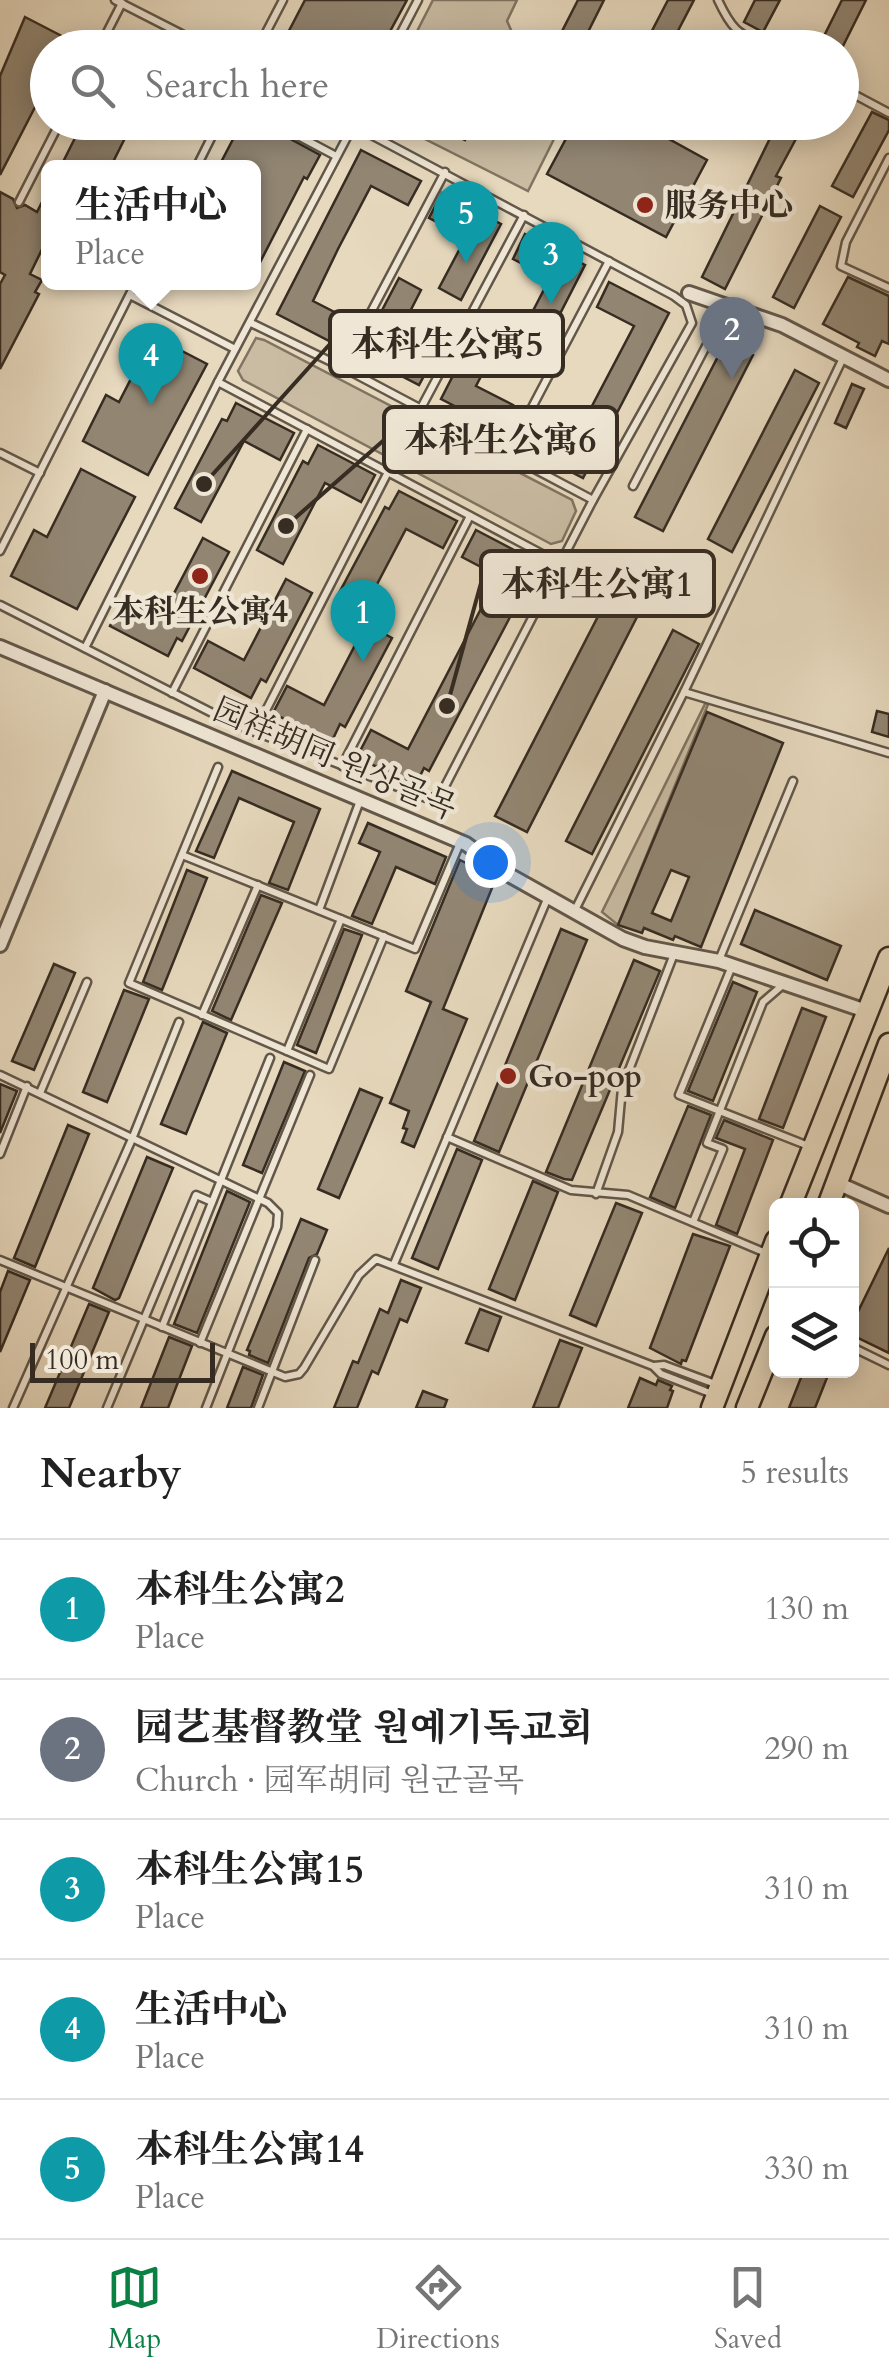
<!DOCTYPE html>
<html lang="en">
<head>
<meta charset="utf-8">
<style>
	:root { --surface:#fff; --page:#f6f6f6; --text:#222; --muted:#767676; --line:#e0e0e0; --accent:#0b8043 }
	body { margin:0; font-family:Cardo,"Noto Serif SC","Noto Serif KR",serif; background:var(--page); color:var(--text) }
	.controls { position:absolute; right:30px; bottom:30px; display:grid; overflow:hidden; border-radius:15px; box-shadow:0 5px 25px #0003 }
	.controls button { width:90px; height:90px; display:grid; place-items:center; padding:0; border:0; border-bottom:2px solid var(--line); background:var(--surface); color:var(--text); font:50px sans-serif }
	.scale { position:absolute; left:30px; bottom:25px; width:185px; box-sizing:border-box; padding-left:10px; border:5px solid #362c22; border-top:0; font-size:28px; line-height:35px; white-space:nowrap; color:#362c22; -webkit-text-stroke:8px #efe6d5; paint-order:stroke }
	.you { position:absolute; left:490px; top:862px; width:35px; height:35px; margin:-25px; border:8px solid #fff; border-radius:50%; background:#1a73e8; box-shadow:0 0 0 15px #1a73e833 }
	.badge { display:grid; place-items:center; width:65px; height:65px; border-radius:50%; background:var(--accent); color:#fff; font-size:32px; font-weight:700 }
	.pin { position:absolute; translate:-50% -82px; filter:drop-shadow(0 2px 5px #0008) }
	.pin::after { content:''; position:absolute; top:52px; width:35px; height:30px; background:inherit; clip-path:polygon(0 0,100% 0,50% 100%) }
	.popup { position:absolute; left:41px; top:160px; width:220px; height:130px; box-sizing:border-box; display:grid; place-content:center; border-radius:15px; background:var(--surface); filter:drop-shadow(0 2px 8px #0005); font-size:32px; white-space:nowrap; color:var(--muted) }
	.popup b { font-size:38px; color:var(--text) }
	.popup::after { content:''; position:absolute; left:50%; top:100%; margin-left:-20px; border:20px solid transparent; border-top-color:var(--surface) }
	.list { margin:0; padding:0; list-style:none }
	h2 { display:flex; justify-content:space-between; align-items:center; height:130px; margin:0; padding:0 40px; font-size:42px }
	h2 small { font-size:32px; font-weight:400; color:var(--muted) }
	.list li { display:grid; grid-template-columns:65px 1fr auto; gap:30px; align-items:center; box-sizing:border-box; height:140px; padding:0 40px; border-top:2px solid var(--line) }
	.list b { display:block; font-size:38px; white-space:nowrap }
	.list p { margin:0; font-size:32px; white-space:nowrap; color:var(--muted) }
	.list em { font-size:32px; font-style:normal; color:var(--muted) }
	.icon { flex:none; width:55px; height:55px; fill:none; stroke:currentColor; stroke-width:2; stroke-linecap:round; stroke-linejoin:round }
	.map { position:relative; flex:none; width:889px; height:1408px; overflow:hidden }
	.search { position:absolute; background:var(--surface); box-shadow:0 5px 25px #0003; left:30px; right:30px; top:30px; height:110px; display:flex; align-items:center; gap:25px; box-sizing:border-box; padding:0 35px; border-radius:55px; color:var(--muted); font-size:38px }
	.sheet { height:830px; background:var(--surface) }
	nav { display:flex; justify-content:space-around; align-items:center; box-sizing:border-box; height:140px; border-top:2px solid var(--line); background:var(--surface); font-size:28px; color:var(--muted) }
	nav a { display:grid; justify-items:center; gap:5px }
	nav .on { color:var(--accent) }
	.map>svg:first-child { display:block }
	.green { fill:#c9bca3; stroke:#807462; stroke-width:2.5 }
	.building { fill:#928673; stroke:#362c22; stroke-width:2.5; fill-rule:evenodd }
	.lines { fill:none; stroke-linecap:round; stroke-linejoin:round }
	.service-casing { stroke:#625749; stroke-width:11 }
	.minor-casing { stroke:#625749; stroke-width:18 }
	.primary-casing { stroke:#362c22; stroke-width:25 }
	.service { stroke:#efe6d5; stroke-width:6 }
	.minor { stroke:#efe6d5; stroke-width:12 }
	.primary { stroke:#e7d9be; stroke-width:20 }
	.poi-dot { fill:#8f2418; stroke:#efe6d5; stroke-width:4 }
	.labels { text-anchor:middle; stroke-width:9; stroke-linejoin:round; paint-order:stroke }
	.poi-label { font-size:32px; font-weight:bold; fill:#362c22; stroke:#efe6d5; text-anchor:start }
	.street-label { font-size:32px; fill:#362c22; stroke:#efe6d5 }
	.leader { fill:none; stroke:#362c22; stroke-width:4 }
	.callout-dot { fill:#362c22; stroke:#efe6d5; stroke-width:4 }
	.callout { fill:#efe6d5; stroke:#362c22; stroke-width:4 }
	.callout-label { font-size:35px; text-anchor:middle; font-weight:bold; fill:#362c22 }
</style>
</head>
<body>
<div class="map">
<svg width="889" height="1408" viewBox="0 0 889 1408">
	<rect width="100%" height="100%" fill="#e7d9be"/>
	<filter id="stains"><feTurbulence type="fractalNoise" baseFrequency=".002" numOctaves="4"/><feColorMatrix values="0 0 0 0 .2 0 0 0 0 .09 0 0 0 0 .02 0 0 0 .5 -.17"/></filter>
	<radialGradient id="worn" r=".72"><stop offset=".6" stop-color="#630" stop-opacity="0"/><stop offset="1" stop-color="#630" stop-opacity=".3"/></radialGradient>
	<g class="green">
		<polygon points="433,0 517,0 507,21 515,39 533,47 409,47"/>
		<polygon points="393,123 562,123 528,191"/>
		<polygon points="256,338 264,340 572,500 576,511 562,541 551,544 243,380 238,371"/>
		<polygon points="709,702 618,925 602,912 705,704"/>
	</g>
	<g class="building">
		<polygon points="305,0 407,0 381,48 280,48"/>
		<polygon points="578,0 604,0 580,48 566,48 556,43"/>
		<polygon points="668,0 694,0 669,48 643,48"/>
		<polygon points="755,0 780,0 763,32 744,22"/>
		<polygon points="842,0 866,0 842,48 818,48"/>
		<polygon points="25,17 85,48 48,48 48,82 0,175 0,76"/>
		<polygon points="872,112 889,120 889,130 853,197 832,186"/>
		<polygon points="83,122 133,122 110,168 60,168"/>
		<polygon points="242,122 259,122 320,155 307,179 304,177 254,274 254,168 218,168"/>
		<polygon points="454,122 474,122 465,140 449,132"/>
		<polygon points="575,122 638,122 707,160 666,237 547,174"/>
		<polygon points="778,122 805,122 776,176 781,178 725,289 702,277"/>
		<polygon points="361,150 421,181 408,205 371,186 338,249 313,301 350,320 337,345 277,314"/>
		<polygon points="48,190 48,237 30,274 42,280 35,292 39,294 0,369 0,284 5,275 0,272 0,192 13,199 17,208 25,205 37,212"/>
		<polygon points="442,193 501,224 461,300 439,288 466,237 429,218"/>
		<polygon points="820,206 841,217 794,308 773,297"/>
		<polygon points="525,234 585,265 546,341 523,330 550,278 513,259"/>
		<polygon points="848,277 889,296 889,344 882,341 875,356 857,347 859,343 823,324"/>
		<polygon points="399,278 421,290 395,341 432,361 419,385 359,354"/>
		<polygon points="609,282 669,313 583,478 523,447 536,423 573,442 634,326 597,307"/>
		<polygon points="480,323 503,334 476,386 513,405 501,430 441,399"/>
		<polygon points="153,336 207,364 148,475 83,441 106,395 119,402"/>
		<polygon points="726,341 753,355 663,531 635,517"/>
		<polygon points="795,370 819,383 732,552 708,539"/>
		<polygon points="852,384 864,389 846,428 835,423"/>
		<polygon points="236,403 294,433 280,460 244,441 201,522 175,508 222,419 227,421"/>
		<polygon points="318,445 375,475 361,502 325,483 283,564 257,550 303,461 308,464"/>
		<polygon points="81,469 135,497 77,609 11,576 34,530 47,537"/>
		<polygon points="399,491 457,521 443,548 406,529 364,609 338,595 385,507 389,509"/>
		<polygon points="476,530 533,560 524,579 529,581 429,771 424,768 415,786 357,757 371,730 408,749 498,576 462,557"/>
		<polygon points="203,538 229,552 182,641 177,638 168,656 110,626 124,599 161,618"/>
		<polygon points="286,579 312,593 266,682 261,679 251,698 194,668 208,641 244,660"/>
		<polygon points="608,597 639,613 527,832 495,816"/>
		<polygon points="366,624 392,638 345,727 340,724 331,743 273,713 287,686 324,705"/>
		<polygon points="673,630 699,644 592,854 566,841"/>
		<polygon points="877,711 889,714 889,737 872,732"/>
		<path d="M707 712 783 743 701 947 675 936 673 940 644 928 642 933 618 925ZM671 870 689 877 671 921 652 913Z"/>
		<polygon points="232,771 320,809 288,890 269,883 294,822 239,798 214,858 196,851"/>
		<polygon points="368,823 446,857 435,884 396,867 372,924 352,916 380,852 359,843"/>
		<polygon points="460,860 496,878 443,1009 467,1019 414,1147 402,1142 407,1129 403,1128 409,1111 390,1103 431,1002 406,991"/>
		<polygon points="187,870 207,878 162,990 143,982"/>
		<polygon points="261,895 282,903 231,1020 212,1011"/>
		<polygon points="755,910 841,946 827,980 741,944"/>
		<polygon points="344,929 362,935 316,1053 297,1045"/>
		<polygon points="561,929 587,940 499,1152 474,1141"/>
		<polygon points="634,960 660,971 572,1180 564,1179 546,1172"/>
		<polygon points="54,964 75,973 34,1070 12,1061"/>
		<polygon points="733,982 757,992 713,1101 688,1091"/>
		<polygon points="124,990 149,999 107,1102 83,1092"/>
		<polygon points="802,1008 826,1017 783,1128 759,1119"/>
		<polygon points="203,1022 227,1033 186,1134 161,1124"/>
		<polygon points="284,1062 305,1071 262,1173 243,1165"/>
		<polygon points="0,1084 17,1091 0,1133"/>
		<polygon points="360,1089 382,1098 339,1198 318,1189"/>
		<polygon points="688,1106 711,1115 675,1208 650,1197"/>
		<polygon points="724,1120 773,1140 737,1234 716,1225 745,1149 716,1138"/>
		<polygon points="68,1125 89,1134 35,1267 14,1258"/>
		<polygon points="457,1149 482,1160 438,1269 412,1258"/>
		<polygon points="147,1157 173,1168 119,1298 115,1300 93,1288"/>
		<polygon points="533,1181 558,1192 515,1300 489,1289"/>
		<polygon points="227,1191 250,1202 197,1333 174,1324"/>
		<polygon points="616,1203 642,1213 596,1326 570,1315"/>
		<polygon points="301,1219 327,1230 317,1254 309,1258 268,1363 249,1355 250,1351 247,1350"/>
		<polygon points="693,1234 730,1246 686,1361 682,1360 681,1364 650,1348"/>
		<polygon points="889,1248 889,1353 852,1335 852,1324"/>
		<polygon points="8,1271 30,1280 0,1352 0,1292"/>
		<polygon points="401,1280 421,1288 407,1322 400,1319 378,1374 372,1371 357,1408 334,1408 353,1361 358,1363 380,1309 388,1313"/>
		<polygon points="89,1304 109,1312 69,1408 45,1408"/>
		<polygon points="480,1309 501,1317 488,1351 466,1343"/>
		<polygon points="169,1337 192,1346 168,1408 141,1408"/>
		<polygon points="560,1340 582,1348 558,1408 533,1408"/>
		<polygon points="243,1367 263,1375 251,1408 227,1408"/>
		<polygon points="804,1370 830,1370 815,1408 789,1408"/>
		<polygon points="640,1378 656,1385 658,1380 672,1386 670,1390 673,1391 667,1408 628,1408"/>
		<polygon points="423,1391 447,1400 444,1408 416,1408"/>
	</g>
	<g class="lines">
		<g class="service-casing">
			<g id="service">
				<polyline points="115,0 209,48"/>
				<path d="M718 0C732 30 737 32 766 48"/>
				<polyline points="99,48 122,3"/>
				<polyline points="258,48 283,0"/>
				<polyline points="393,48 418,0"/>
				<polyline points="842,88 889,113"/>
				<polyline points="272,122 336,156"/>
				<polyline points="889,158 846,242 841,266 889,288"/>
				<polyline points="196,168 219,122"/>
				<polyline points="19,202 60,122"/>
				<polyline points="130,295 235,349"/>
				<polyline points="251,323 342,367 593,500"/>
				<polyline points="342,367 445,172"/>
				<polyline points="218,382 561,564"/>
				<polyline points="421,408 524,215"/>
				<polyline points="0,453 40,473"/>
				<polyline points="508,453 609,261"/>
				<polyline points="633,486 726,308"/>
				<polyline points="0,551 136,282"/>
				<polyline points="0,605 230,722 429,799 441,794 593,500 692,323 686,305 674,296 347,122"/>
				<polyline points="85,648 218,382 354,124"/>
				<polyline points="684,692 889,753"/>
				<polyline points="172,693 307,429"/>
				<polyline points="255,732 388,472"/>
				<polyline points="342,766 470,516"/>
				<polyline points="218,767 129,983 329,1069 384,936"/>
				<polyline points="182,855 415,949 460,843"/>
				<polyline points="319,910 361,798"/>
				<polyline points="575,910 684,692 844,356"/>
				<polyline points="719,960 793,781"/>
				<polyline points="732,966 679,1095 811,1147"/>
				<polyline points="202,1015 258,885"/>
				<polyline points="287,1051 341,919"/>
				<polyline points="0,1075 268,1203 278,1213 277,1227 206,1408"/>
				<polyline points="40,1093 87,982"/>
				<polyline points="447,1137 571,1190 628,1195 768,1254"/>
				<polyline points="0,1154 27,1086"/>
				<polyline points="596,1194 618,1132 622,1088 674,954"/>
				<polyline points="693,1222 723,1149 707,1143 763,1002 785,983"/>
				<polyline points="0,1260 285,1377 299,1374 304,1368 359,1275 376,1259 653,1366 661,1374 715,1395"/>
				<polyline points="394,1264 548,897"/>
				<polyline points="162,1327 270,1058"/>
				<polyline points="200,1343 310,1075"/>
				<polyline points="852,1347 889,1365"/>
				<polyline points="654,1366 664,1365 718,1385"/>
				<polyline points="13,1408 132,1139 179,1022"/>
				<polyline points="107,1408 196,1195 212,1202"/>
				<polyline points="258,1408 315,1260"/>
			</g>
		</g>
		<g class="minor-casing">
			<g id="minor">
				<polyline points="689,293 782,325 889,380"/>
				<polyline points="0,647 466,844 509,875 623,939 645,947 719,961 866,1011"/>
				<polyline points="0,945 105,691"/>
				<polyline points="837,1183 889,1206"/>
			</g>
		</g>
		<g class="primary-casing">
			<g id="primary">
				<polyline points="790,1206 889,958"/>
				<polyline points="828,1206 889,1044"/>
				<polyline points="712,1408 776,1241"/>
				<polyline points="747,1408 776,1336"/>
			</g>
		</g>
		<use href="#service" class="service"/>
		<use href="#minor" class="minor"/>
		<use href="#primary" class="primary"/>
	</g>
	<g class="poi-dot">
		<circle cx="645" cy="205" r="10"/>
		<circle cx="200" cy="576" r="10"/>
		<circle cx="508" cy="1076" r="10"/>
	</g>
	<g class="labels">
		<g class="poi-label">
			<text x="665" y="216">服务中心</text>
			<text x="200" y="622" text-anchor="middle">本科生公寓4</text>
			<text x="528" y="1087">Go-pop</text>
		</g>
		<g class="street-label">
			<text transform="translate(335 758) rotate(23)" y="11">园祥胡同 원상골목</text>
		</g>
	</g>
	<path class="leader" d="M204 484L330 344M286 526L384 440M447 706L481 583"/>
	<g class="callout-dot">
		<circle cx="204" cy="484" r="10"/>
		<circle cx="286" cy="526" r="10"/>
		<circle cx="447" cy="706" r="10"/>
	</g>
	<g class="callout">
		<rect x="330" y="311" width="233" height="65" rx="10"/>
		<rect x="384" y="407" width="233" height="65" rx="10"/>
		<rect x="481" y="551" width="233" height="65" rx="10"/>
	</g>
	<g class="callout-label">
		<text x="447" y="356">本科生公寓5</text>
		<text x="500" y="452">本科生公寓6</text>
		<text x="597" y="596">本科生公寓1</text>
	</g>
	<rect width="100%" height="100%" filter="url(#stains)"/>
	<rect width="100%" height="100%" fill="url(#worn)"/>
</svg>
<div class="controls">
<button><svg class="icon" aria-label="locate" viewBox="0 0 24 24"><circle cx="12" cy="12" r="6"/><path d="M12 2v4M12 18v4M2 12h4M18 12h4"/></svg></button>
<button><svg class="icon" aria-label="layers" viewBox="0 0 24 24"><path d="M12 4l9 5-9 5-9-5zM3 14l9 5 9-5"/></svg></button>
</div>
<div class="scale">100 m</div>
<div class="you"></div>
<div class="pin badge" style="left:363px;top:662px;background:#0f9aa8">1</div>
<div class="pin badge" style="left:732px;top:379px;background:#6b7280">2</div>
<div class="pin badge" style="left:551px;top:304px;background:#0f9aa8">3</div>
<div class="pin badge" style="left:151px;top:405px;background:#0f9aa8">4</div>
<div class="popup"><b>生活中心</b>Place</div>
<div class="pin badge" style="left:466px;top:263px;background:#0f9aa8">5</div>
<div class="search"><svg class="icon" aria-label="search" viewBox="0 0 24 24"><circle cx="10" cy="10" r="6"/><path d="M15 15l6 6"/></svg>Search here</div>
</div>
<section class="sheet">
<h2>Nearby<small>5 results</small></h2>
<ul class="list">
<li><span class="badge" style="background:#0f9aa8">1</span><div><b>本科生公寓2</b><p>Place</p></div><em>130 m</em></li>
<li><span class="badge" style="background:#6b7280">2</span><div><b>园艺基督教堂 원예기독교회</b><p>Church · 园军胡同 원군골목</p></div><em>290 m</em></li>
<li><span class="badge" style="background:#0f9aa8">3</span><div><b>本科生公寓15</b><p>Place</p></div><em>310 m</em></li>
<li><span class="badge" style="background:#0f9aa8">4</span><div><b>生活中心</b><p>Place</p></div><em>310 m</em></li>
<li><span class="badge" style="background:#0f9aa8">5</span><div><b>本科生公寓14</b><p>Place</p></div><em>330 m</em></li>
</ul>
</section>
<nav>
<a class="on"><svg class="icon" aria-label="map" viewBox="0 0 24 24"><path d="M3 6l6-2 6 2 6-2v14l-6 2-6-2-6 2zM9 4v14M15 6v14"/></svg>Map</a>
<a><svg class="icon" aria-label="directions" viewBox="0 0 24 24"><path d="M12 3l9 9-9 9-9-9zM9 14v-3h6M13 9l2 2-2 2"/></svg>Directions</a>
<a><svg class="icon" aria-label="saved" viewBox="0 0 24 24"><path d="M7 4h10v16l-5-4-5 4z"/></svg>Saved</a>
</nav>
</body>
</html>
